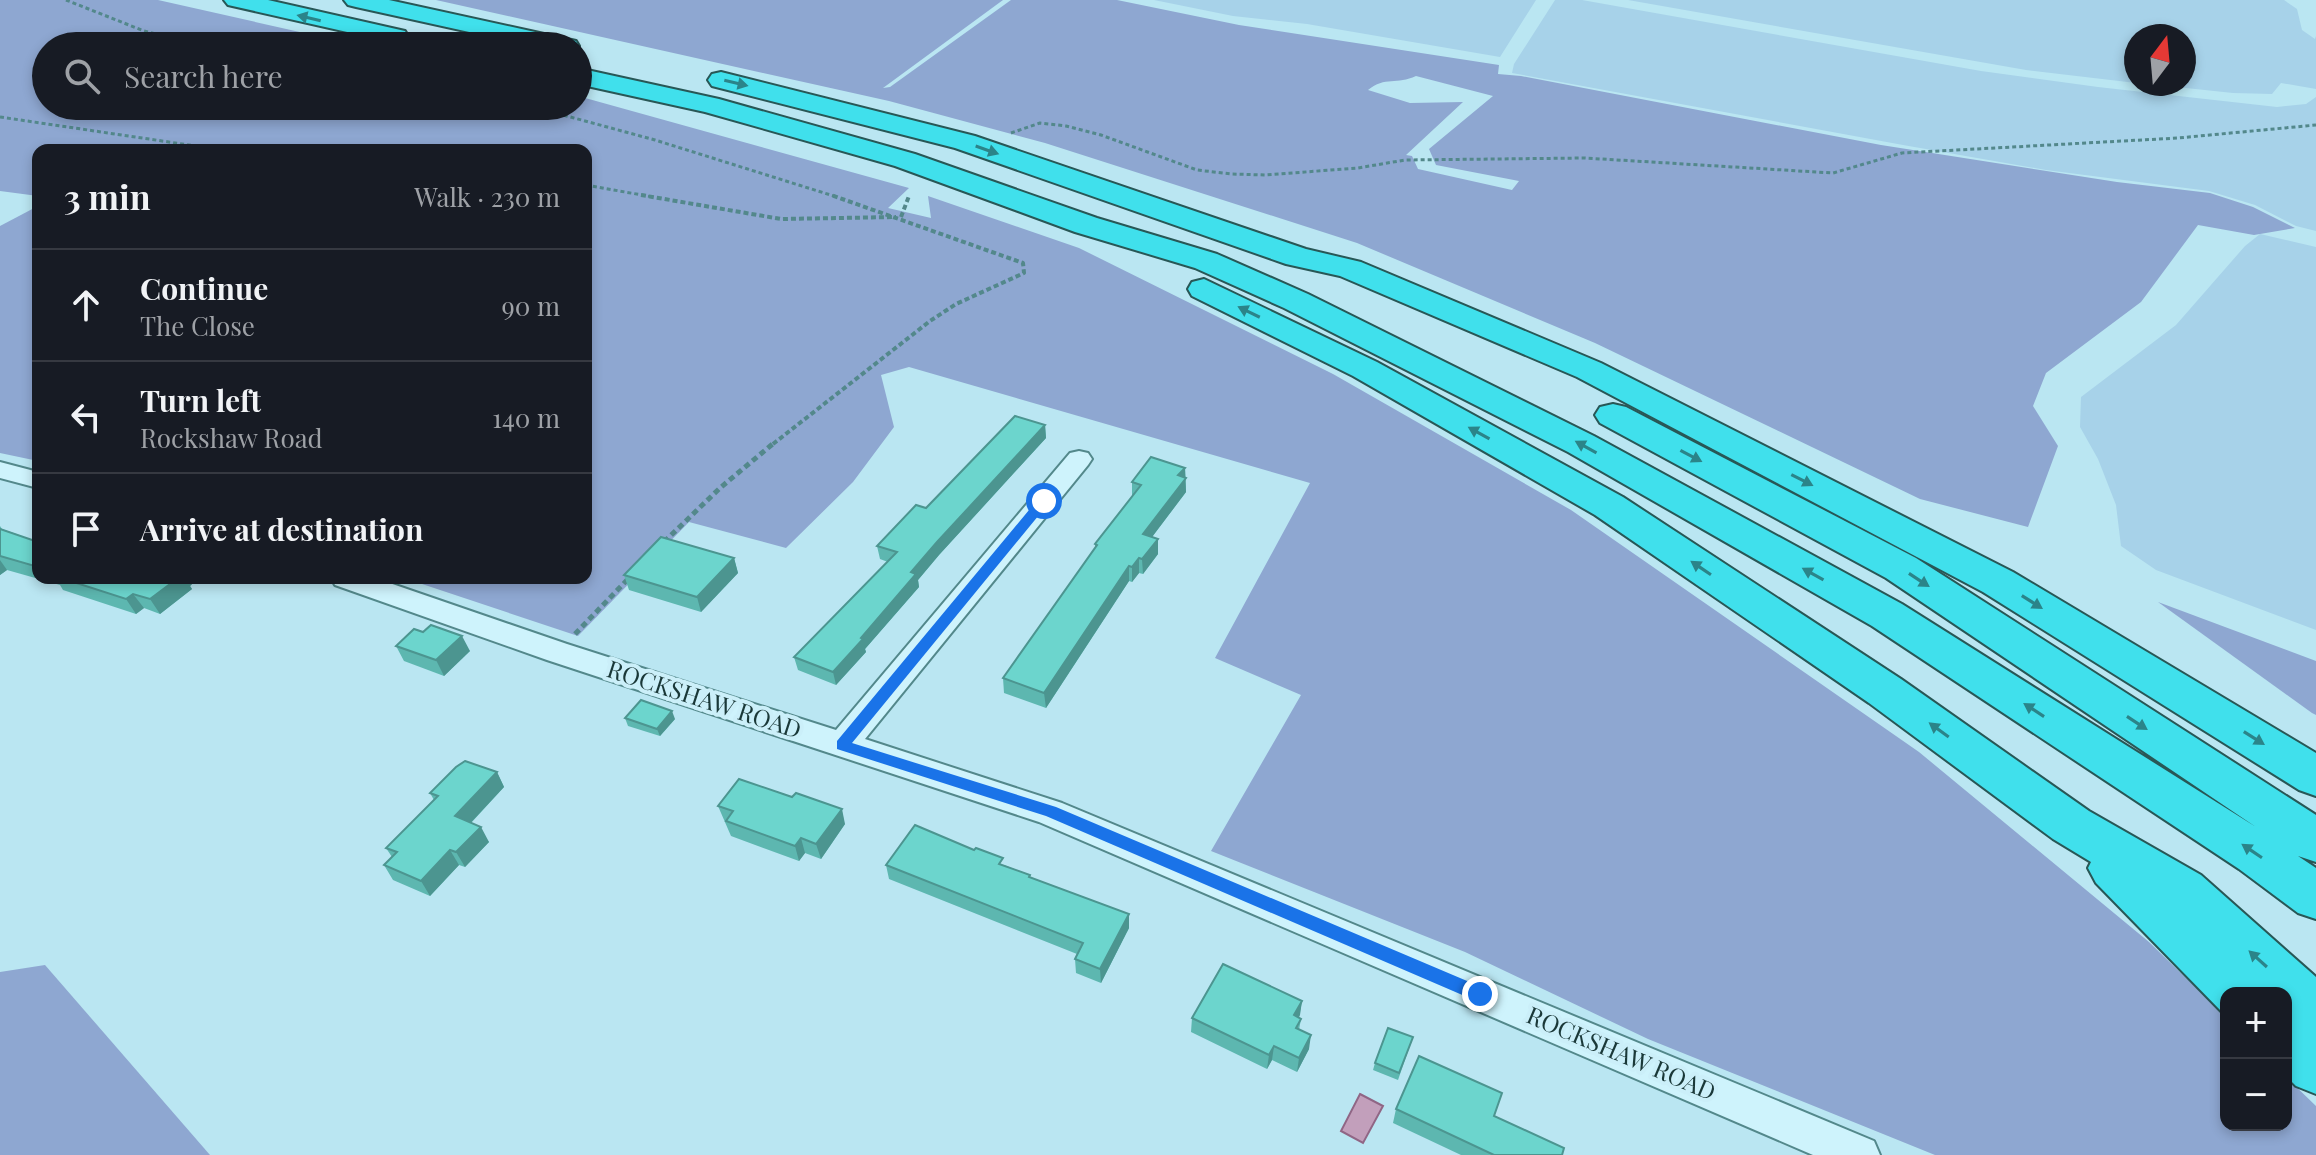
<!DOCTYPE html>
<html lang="en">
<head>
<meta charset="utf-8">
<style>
	:root { --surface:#171b24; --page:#242831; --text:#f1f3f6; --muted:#9ea1a6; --line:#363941 }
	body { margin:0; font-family:"Playfair Display",serif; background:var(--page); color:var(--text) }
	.controls { position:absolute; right:24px; bottom:24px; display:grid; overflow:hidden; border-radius:16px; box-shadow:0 4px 12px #0003 }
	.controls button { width:72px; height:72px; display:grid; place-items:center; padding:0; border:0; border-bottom:2px solid var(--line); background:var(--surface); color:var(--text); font:40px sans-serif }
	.compass { position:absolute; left:2124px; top:24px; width:72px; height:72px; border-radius:50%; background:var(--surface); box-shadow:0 4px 12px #0003; rotate:16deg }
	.stop { position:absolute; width:24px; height:24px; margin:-18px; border:6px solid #1a73e8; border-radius:50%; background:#fff }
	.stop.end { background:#1a73e8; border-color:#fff; box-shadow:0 2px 8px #0008 }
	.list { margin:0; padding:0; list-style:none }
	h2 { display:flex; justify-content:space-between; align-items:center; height:104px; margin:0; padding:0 32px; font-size:34px }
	h2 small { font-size:26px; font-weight:400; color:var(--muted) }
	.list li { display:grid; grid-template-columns:52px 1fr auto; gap:24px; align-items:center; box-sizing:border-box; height:112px; padding:0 32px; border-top:2px solid var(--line) }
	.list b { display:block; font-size:30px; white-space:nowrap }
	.list p { margin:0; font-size:26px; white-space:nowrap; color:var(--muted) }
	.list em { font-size:26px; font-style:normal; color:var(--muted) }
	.icon { flex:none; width:44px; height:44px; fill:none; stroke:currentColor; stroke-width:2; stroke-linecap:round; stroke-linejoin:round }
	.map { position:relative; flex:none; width:2316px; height:1155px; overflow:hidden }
	.search { position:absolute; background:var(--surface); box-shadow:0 4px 12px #0003; left:32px; top:32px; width:560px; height:88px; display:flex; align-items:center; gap:20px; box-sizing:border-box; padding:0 28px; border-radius:44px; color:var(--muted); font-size:30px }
	.panel { position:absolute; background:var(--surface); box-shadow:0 4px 12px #0003; left:32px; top:144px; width:560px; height:440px; border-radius:16px }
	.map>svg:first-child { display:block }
	.farmland { fill:#a7d2e9 }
	.green { fill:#8ea7d1; fill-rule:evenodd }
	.water { fill:#c29fbb; stroke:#906685; stroke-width:2 }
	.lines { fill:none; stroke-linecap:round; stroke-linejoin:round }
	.minor-casing { stroke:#53888b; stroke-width:4 }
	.highway-casing { stroke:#285756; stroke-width:4 }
	.path-far2 { stroke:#53888b; stroke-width:3; stroke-dasharray:4 3; stroke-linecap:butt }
	.path-far1 { stroke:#53888b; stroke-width:4; stroke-dasharray:5 3; stroke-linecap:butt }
	.path { stroke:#53888b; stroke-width:5; stroke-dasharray:6 4; stroke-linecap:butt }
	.minor { fill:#cef3fc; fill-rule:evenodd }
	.highway { fill:#40e0ec; fill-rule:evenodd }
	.wall { fill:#5db7b0 }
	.shaded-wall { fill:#4c9590 }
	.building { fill:#6cd5cd; stroke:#4c9590; stroke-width:2 }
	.oneway { fill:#2b8489 }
	.route { fill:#1a73e8 }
	.labels { text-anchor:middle; stroke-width:8; stroke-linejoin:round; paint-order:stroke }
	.near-street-label { font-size:24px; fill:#1a3838; stroke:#cbeff9 }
</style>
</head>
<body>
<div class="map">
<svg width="2316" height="1155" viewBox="0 0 2316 1155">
	<rect width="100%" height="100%" fill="#bae6f2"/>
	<g class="farmland">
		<polygon points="1154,0 1536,0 1500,57 1307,24 1233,16"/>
		<polygon points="1555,0 1582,0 1981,71 2098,87 2277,107 2306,104 2316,97 2316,231 2296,226 2255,205 2209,191 2046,170 1903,145 1512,73 1514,64"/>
		<polygon points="1628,0 2284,0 2297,9 2302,30 2315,39 2316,36 2316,89 2281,83 2272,94 2233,93 2148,84 2184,84 2184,36 2136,36 2136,83 2026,70"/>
		<polygon points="2260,234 2316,247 2316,630 2156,570 2121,546 2116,505 2098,459 2080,427 2081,397 2176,325 2245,246"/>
	</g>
	<g class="green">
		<polygon points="0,0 158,0 362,46 46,46 46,106 578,106 578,96 909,188 888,208 931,218 928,196 1079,248 1333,374 1571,510 1919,752 2149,942 2226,1017 2226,1125 2286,1125 2286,1077 2316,1106 2316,1155 1935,1155 1648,1039 1465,952 1211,851 1301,695 1215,658 1310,483 909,367 881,375 894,427 853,482 786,548 689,522 578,636 404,578 586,578 586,150 38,150 38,196 0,191"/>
		<path d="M436 0H1003L883 88 890 87 1011 0H1117L1239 25 1499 65 1498 74 1521 76 1881 145 2117 182 2210 193 2253 207 2295 228 2254 235 2198 225 2141 302 2046 373 2033 406 2058 446 2028 527 1920 499 1595 343 1357 243 1045 143 889 101ZM1416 76 1493 96 1429 149 1436 165 1519 181 1512 190 1418 169 1412 156 1406 155 1463 102 1410 103 1368 90C1385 76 1397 85 1416 76Z"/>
		<polygon points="38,206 38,461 0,453 0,226"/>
		<polygon points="2158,602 2316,661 2316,715 2312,713"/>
		<polygon points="45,965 210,1155 0,1155 0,972"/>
	</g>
	<polygon class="water" points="1360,1094 1383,1106 1363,1143 1341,1131"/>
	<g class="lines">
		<g class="minor-casing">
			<g id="minor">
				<polygon points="1079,451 1088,453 1092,459 1088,465 865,739 1062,803 1874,1141 1880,1155 1813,1155 1039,822 547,660 335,585 331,578 375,578 567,644 836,730 1070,453"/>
				<polygon points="0,462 38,472 38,488 0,478"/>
			</g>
		</g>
		<g class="highway-casing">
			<g id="highway">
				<polygon points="224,0 268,0 405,31 408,36 405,41 396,43 228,5"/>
				<polygon points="344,0 389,0 567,39 576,41 579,46 533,46 356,7 348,5"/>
				<polygon points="578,68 719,99 915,154 1097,218 1217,254 1308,294 1594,436 1902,604 2256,827 1886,578 1600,423 1595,415 1600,407 1613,404 1626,407 1916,558 2316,815 2316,862 2298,856 2316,868 2316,919 2298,913 2239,869 1872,626 1568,452 1284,308 1195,268 1075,232 895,166 705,112 578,84"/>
				<polygon points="721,72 975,136 1306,249 1361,262 1601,363 2013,572 2316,753 2316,796 2299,790 1983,592 1577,377 1340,276 1286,264 955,148 712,86 708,80 712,74"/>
				<polygon points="1204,279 1377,362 1623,497 1901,679 2089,811 2201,875 2316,977 2316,1094 2296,1086 2286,1076 2286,993 2226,993 2226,1012 2221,1011 2096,883 2088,868 2091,862 2053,839 1869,703 1595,515 1353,376 1192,296 1188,289 1192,282"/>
			</g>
		</g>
		<g class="path-far2">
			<polyline points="66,0 144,31 204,46"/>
			<polyline points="530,106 655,140 837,197"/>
			<polyline points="0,117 223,150"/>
			<polyline points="1011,133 1040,123 1066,126 1101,135 1197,170 1232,174 1265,175 1358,168 1405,160 1585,158 1833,173 1902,153 2178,138 2316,125"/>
			<polyline points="586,185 653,197"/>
		</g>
		<g class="path-far1">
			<polyline points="641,195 781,219 896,217"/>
			<polyline points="901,217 909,196"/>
			<polyline points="773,444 930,321 956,304 1024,273 1023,263 831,195"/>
		</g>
		<g class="path">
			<polyline points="664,542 720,488 775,442"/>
			<polyline points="575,634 629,578"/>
		</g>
		<use href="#minor" class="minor"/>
		<use href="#highway" class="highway"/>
	</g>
	<g class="wall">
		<polygon points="1045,425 1046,438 939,555 918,580 919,587 865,649 866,652 836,685 798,670 794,657 888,562 880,559 877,546 926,508"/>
		<polygon points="1185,468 1186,492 1152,537 1158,554 1143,574 1139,573 1132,582 1129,581 1046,708 1004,693 1003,678 1095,548 1095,544 1132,497 1132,482"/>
		<polygon points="0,526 2,529 38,542 38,578 189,578 193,583 190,586 192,589 160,614 144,608 136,614 63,590 60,585 7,570 0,575"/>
		<polygon points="734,558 738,573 701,612 629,590 624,575"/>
		<polygon points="423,632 470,651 444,676 404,661 396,646"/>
		<polygon points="625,718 675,719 660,736 628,726"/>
		<polygon points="497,772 504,787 471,823 489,842 465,867 459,865 430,896 393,880 384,865 392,857 386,848 434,800 430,793"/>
		<polygon points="718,806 845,824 821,859 805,853 799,861 731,836"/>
		<polygon points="886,865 1004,865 1030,875 1030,877 1129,914 1129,928 1101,983 1076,973 1075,959 1077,954 889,879"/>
		<polygon points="1302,1001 1299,1018 1301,1019 1299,1030 1309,1049 1297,1072 1272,1060 1267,1069 1191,1032 1192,1018"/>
		<polygon points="1413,1037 1398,1080 1373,1070 1375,1063"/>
		<polygon points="1396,1109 1494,1116 1562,1155 1461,1155 1393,1123"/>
	</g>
	<g class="shaded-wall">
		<polygon points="1045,425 1046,438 939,555 918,580 919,587 865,649 866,652 836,685 833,672 911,572 937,542"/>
		<polygon points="1185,468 1186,492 1143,549 1143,534 1178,475"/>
		<polygon points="1158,539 1158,554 1143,574 1142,559"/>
		<polygon points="734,558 738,573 701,612 697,597"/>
		<polygon points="1139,558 1139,573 1132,582 1132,567"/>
		<polygon points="0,560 7,570 0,575"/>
		<polygon points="1129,566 1129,581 1046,708 1044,693"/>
		<polygon points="178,578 189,578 193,583 190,586 192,589 160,614 150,599"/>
		<polygon points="133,594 144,608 136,614 126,599"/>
		<polygon points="462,636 470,651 444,676 436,660"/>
		<polygon points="672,711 675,719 660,736 657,729"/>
		<polygon points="497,772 504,787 463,831 455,816"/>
		<polygon points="842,809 845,824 821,859 816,844"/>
		<polygon points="481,827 489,842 465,867 456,852"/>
		<polygon points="801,838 805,853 799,861 795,846"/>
		<polygon points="450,850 459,865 430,896 421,881"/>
		<polygon points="1129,914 1129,928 1101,983 1100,969"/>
		<polygon points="1302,1001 1300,1015 1292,1030 1294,1015"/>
		<polygon points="1311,1035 1309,1049 1297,1072 1299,1058"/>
		<polygon points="1274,1046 1272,1060 1267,1069 1269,1055"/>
	</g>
	<g class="building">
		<polygon points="1015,416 1045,425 937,542 911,572 916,574 861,638 863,639 833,672 794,657 897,552 877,546 916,505 926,508"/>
		<polygon points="1151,457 1185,468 1178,475 1186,478 1143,534 1158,539 1142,559 1139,558 1132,567 1129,566 1044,693 1003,678 1097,545 1095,544 1141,485 1132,482"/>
		<polygon points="0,529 38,542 38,567 0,556"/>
		<polygon points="661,537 734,558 697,597 624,575"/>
		<polygon points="61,578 178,578 150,599 133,594 126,599"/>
		<polygon points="431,625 462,636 436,660 396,646 414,629 423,632"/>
		<polygon points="641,700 672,711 657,729 625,718"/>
		<polygon points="465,761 497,772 455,816 481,827 456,852 450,850 421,881 384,865 397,852 386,848 438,796 430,793 456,767"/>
		<polygon points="739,779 792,797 796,793 842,809 816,844 801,838 795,846 726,821 733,811 718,806"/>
		<polygon points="915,825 974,850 976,848 1003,858 999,864 1030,875 1029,877 1129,914 1100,969 1075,959 1083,943 886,865"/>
		<polygon points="1223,964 1302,1001 1294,1015 1301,1019 1296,1028 1311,1035 1299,1058 1274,1046 1269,1055 1192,1018"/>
		<polygon points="1388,1028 1413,1037 1399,1073 1375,1063"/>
		<polygon points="1419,1056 1502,1093 1494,1116 1564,1148 1562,1155 1494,1155 1396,1109"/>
	</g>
	<defs><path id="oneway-solid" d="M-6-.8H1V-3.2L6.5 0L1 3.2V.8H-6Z" transform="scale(2)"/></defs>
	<g class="oneway">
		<use href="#oneway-solid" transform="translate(309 18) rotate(-167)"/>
		<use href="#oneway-solid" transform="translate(736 83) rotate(13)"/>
		<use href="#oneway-solid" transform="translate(987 150) rotate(19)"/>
		<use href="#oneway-solid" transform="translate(1249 312) rotate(-154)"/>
		<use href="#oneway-solid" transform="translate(1479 433) rotate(-151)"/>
		<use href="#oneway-solid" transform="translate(1586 447) rotate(-151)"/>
		<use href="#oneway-solid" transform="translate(1691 456) rotate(28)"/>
		<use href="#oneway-solid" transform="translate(1802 480) rotate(27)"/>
		<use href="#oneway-solid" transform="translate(1701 568) rotate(-146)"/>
		<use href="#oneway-solid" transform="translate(1813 574) rotate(-151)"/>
		<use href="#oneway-solid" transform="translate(1919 580) rotate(33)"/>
		<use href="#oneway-solid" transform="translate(2032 602) rotate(32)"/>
		<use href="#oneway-solid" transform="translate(2034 710) rotate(-147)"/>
		<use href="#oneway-solid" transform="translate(2137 723) rotate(33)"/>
		<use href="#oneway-solid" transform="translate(1939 730) rotate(-144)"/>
		<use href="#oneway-solid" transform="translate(2254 738) rotate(32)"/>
		<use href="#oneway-solid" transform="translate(2252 851) rotate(-146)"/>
		<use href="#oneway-solid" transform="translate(2258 959) rotate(-138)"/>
	</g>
	<polygon class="route" points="1044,497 1050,501 1048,504 852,743 1056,807 1486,989 1489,994 1486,1000 1474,1000 1046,816 837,749 837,741 1039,498"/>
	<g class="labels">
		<g class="near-street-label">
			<text transform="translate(704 700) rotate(18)" y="8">ROCKSHAW ROAD</text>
			<text transform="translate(1621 1054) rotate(23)" y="8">ROCKSHAW ROAD</text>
		</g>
	</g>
</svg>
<div class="controls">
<button>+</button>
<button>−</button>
</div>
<svg class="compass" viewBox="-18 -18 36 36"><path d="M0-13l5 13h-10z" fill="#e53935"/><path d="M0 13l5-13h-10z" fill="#9ea1a6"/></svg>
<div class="stop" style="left:1044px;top:501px"></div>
<div class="stop end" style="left:1480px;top:994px"></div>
<div class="search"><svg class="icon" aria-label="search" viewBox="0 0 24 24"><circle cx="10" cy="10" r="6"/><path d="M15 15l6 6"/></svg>Search here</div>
<section class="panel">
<h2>3 min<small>Walk · 230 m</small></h2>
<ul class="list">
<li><svg class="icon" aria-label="ahead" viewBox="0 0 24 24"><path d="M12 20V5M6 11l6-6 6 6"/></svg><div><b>Continue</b><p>The Close</p></div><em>90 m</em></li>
<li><svg class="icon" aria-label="left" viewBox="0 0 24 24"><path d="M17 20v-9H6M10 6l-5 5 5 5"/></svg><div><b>Turn left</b><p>Rockshaw Road</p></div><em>140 m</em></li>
<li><svg class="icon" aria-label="arrive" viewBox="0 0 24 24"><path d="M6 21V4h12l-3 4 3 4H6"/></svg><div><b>Arrive at destination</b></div></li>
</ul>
</section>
</div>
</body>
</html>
